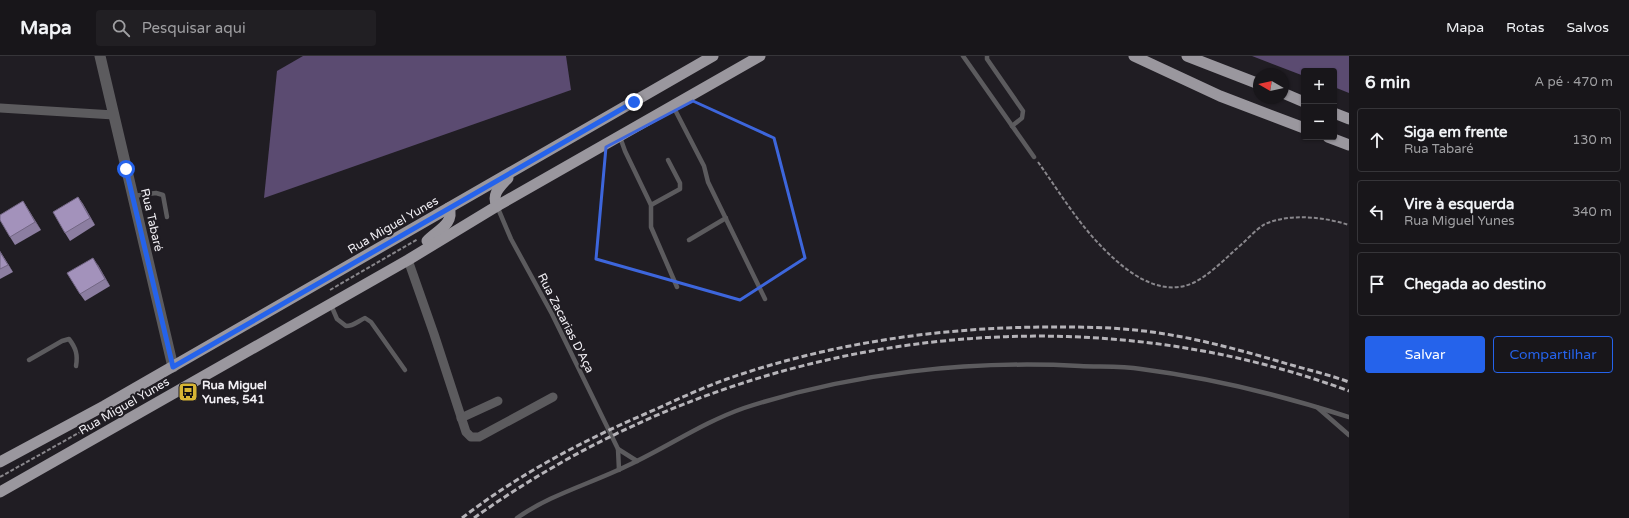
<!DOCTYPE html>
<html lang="pt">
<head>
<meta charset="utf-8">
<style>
	:root { --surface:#18161a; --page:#211f23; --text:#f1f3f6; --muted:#9f9fa2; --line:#363539; --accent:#2563eb }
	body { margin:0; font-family:"Varela Round",sans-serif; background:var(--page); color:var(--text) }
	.controls { position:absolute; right:12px; top:12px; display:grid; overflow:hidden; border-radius:4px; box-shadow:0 1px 3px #0004 }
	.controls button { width:36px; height:36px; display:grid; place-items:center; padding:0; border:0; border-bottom:1px solid var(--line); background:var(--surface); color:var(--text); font:20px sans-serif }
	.compass { position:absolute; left:1253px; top:12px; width:36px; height:36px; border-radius:50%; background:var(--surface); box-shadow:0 1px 3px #0004; rotate:279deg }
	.stop { position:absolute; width:12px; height:12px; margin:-9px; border:3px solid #2563eb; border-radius:50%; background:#fff }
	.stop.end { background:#2563eb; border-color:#fff; box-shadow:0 1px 4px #0008 }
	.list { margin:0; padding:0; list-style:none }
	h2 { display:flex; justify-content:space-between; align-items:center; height:52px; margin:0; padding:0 16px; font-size:17px }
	h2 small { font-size:13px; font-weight:400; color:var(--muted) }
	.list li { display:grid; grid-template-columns:26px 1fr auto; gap:12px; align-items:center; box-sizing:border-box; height:64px; margin:0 8px 8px; padding:0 8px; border:1px solid var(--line); border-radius:4px }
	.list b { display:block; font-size:15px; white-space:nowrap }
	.list p { margin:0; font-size:13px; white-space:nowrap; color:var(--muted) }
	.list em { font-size:13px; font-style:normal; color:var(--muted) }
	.actions { display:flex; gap:8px; padding:12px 16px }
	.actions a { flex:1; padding:9px 0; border:1px solid var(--accent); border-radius:4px; text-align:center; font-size:14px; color:var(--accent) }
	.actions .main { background:var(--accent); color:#fff }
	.icon { flex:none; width:22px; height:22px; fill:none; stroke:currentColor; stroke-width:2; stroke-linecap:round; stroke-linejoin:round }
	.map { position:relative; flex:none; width:1349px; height:462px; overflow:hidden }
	header { display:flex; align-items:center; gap:24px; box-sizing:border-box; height:56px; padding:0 20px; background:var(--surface); border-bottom:1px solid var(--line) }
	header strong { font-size:19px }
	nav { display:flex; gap:22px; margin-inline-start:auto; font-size:14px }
	.search { width:280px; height:36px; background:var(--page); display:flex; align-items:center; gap:10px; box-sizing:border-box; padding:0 14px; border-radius:4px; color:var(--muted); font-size:15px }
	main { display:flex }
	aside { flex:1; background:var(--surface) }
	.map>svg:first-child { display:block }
	.forest { fill:#5b4b71 }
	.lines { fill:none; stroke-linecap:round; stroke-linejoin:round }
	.path { stroke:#89878c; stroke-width:2; stroke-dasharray:4 2; stroke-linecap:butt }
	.service { stroke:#5c5b5e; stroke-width:4.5 }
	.minor { stroke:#5c5b5e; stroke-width:9 }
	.tertiary { stroke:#5c5b5e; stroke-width:11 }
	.primary { stroke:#9a979e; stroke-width:11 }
	.rail { stroke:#b6b4b9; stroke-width:3; stroke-dasharray:6 3; stroke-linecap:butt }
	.wall { fill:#8c7ea1 }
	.shaded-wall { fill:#726683 }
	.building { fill:#a392bb; stroke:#726683 }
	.route { stroke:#2563eb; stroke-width:5 }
	.marked { fill:none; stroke:#3d66dc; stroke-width:3; stroke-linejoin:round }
	.labels { text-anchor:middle; stroke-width:4; stroke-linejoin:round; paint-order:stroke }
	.street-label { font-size:12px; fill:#f1eff4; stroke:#201d23 }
	.poi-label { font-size:12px; font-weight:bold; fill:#f1eff4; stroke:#201d23; text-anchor:start }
</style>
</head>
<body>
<header>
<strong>Mapa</strong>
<div class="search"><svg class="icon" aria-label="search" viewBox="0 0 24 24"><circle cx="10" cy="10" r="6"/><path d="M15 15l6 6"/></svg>Pesquisar aqui</div>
<nav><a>Mapa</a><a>Rotas</a><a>Salvos</a></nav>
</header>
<main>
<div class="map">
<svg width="1349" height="462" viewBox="0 0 1349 462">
	<rect width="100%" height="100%" fill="#201d23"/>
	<g class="forest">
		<polygon points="303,0 566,0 571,34 264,142 277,15"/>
		<polygon points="1252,0 1349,0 1349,37 1334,31 1334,15 1304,15 1304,20"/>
	</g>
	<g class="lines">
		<g class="path">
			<path d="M1038 106C1058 134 1076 164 1100 189 1123 213 1159 244 1195 226 1210 218 1223 205 1235 194 1244 187 1256 173 1265 168 1290 157 1324 161 1349 169"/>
			<polyline points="330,234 418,183"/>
			<polyline points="0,421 91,370"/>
		</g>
		<g class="service">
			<polyline points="963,0 1034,101"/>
			<polyline points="987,0 987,3 1023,55 1022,62 1012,70"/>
			<polyline points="673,50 704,110 708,126 765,243"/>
			<polyline points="620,81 625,95 651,149 651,171 677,231"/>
			<polyline points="133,140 156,137 163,139 167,161"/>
			<polyline points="651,149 680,133 680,127 668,104"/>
			<polyline points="497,150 511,183 552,258 618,393 619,414"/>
			<polyline points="689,184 726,162"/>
			<path d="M331 249 337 263 346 270C354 270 358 265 365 262L371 266 405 314"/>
			<path d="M29 304 62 285 69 283C76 292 78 299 76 310"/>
			<polyline points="1318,352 1349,379"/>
			<polyline points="618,393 637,405"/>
			<path d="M517 462C551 438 593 427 631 408 669 390 704 366 744 352 851 317 968 304 1080 310 1100 311 1121 310 1141 313 1211 322 1281 339 1349 361"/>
		</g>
		<g class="minor">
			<polyline points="0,52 114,59"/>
			<polyline points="408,204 434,278 466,376 471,381 479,381 553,341"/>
			<polyline points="461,362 498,345"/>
		</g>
		<polyline class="tertiary" points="100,0 173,311"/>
		<g class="primary">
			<polyline points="1134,0 1220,40 1304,72"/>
			<polyline points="1187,0 1259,28"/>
			<polyline points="1283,37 1304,46"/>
			<polyline points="1334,57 1349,63"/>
			<polyline points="1328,81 1349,89"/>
			<path d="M497 150C491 138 500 131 508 122"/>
			<path d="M427 185C436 175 455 168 449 152"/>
			<polyline points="0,406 104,350 713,0"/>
			<polyline points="0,436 408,204 497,150 760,0"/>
		</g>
		<g class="rail">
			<path d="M462 462C518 419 580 386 645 358 672 346 699 333 727 323 830 287 942 271 1050 271 1078 271 1107 271 1135 274 1185 279 1233 292 1281 306 1304 313 1327 318 1349 326"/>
			<path d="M474 462C725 283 1057 227 1349 335"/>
		</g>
	</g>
	<g class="wall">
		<polygon points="78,141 83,148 95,169 70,185 65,177"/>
		<polygon points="23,145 28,153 41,174 15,189 10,181"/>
		<polygon points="0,195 13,216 0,223"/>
		<polygon points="98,209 110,230 85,245 80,238"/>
	</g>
	<g class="shaded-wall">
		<polygon points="78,141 83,148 95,169 90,162"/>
		<polygon points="23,145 28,153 41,174 35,166"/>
		<polygon points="0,195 13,216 8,209 0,196"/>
		<polygon points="93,202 98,209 110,230 105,223"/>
	</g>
	<g class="building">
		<polygon points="78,141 90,162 65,177 53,156"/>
		<polygon points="23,145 35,166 10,181 0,164 0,159"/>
		<polygon points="0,196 8,209 0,213"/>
		<polygon points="93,202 105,223 80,238 67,217"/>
	</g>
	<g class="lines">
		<polyline class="route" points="126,113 173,311 634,46"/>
	</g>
	<path class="marked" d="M693 45 774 82 805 202 740 244 596 203 606 91Z"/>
	<defs>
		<g id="bus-square" transform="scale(1)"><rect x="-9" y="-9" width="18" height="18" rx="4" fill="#d6b534" stroke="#201d23"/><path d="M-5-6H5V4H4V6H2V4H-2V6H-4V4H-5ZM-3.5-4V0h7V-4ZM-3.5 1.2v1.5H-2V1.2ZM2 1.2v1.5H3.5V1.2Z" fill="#111"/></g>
	</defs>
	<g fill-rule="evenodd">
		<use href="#bus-square" x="188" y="336"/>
	</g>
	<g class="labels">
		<g class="street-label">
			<text transform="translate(152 164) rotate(77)" y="4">Rua Tabaré</text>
			<text transform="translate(393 169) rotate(-30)" y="4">Rua Miguel Yunes</text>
			<text transform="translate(566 267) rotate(63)" y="4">Rua Zacarias D'Aça</text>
			<text transform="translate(124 350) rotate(-30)" y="4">Rua Miguel Yunes</text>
		</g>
		<g class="poi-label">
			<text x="202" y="333">Rua Miguel<tspan x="202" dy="14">Yunes, 541</tspan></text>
		</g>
	</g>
</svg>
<div class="controls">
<button>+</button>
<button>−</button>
</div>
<svg class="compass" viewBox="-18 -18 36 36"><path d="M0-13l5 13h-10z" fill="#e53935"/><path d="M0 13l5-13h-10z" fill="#9f9fa2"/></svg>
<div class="stop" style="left:126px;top:113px"></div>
<div class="stop end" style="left:634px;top:46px"></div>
</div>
<aside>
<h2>6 min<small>A pé · 470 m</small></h2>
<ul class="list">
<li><svg class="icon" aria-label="ahead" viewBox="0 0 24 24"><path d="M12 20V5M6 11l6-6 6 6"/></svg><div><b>Siga em frente</b><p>Rua Tabaré</p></div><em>130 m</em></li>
<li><svg class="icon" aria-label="left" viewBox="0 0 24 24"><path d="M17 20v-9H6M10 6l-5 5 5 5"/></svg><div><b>Vire à esquerda</b><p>Rua Miguel Yunes</p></div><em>340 m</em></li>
<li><svg class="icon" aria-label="arrive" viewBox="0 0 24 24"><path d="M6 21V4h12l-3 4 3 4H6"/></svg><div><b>Chegada ao destino</b></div></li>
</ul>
<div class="actions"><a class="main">Salvar</a><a>Compartilhar</a></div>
</aside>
</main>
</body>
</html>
